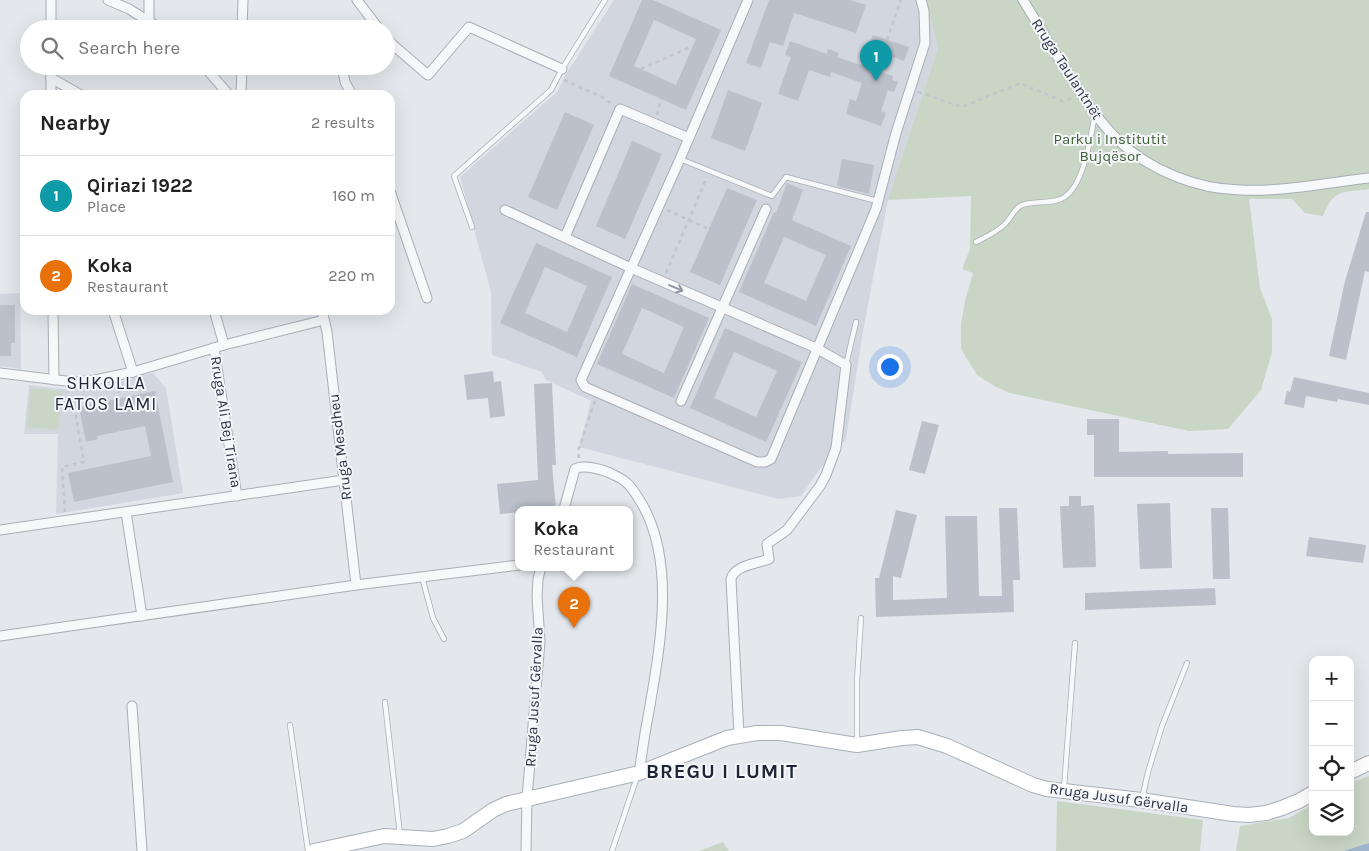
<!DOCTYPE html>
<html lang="en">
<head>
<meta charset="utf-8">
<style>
	:root { --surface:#fff; --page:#f2f2f2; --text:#222; --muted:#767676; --line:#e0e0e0; --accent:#d1495b }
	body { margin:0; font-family:Karla,sans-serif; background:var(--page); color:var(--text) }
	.controls { position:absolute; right:15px; bottom:15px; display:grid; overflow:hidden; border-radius:10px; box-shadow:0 5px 20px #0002 }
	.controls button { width:45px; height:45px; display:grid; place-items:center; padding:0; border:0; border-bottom:1px solid var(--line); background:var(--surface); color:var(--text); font:25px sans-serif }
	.you { position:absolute; left:889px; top:366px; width:18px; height:18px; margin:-12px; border:4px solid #fff; border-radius:50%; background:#1a73e8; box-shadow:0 0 0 8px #1a73e833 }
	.badge { display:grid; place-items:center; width:32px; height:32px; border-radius:50%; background:var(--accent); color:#fff; font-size:16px; font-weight:700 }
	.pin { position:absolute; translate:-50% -41px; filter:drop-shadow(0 1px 2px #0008) }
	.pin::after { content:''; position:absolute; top:26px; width:18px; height:15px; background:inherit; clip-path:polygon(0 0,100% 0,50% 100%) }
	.popup { position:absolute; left:515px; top:506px; width:118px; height:65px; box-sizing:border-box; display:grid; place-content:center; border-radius:10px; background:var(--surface); filter:drop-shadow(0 1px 4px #0005); font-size:16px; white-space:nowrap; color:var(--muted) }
	.popup b { font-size:19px; color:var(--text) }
	.popup::after { content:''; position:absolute; left:50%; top:100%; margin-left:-10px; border:10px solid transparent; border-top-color:var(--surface) }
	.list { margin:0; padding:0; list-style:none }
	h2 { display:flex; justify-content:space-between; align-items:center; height:65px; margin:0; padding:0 20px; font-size:21px }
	h2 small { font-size:16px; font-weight:400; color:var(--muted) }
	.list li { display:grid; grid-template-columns:32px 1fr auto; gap:15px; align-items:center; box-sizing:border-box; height:80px; padding:0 20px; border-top:1px solid var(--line) }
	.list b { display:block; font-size:19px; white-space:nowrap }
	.list p { margin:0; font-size:16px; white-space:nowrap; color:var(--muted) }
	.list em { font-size:16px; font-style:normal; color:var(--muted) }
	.icon { flex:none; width:28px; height:28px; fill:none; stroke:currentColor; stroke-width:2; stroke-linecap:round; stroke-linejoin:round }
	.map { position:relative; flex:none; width:1369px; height:851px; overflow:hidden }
	.search { position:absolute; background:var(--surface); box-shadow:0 5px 20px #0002; left:20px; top:20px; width:375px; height:55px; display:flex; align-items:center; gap:12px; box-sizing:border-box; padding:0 18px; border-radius:28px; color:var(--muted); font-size:19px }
	.panel { position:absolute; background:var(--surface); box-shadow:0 5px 20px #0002; left:20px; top:90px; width:375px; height:225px; border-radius:15px }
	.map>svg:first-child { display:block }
	.built { fill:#d2d6de }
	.green { fill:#c9d6c5 }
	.water { fill:#9fb4cc }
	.building { fill:#bbc0ca; fill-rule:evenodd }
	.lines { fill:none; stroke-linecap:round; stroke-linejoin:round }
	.lane-casing { stroke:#a9aeb7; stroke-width:6 }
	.street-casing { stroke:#a9aeb7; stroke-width:11 }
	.secondary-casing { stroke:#a9aeb7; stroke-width:16 }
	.path { stroke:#c2c5cb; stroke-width:2.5; stroke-dasharray:4 4; stroke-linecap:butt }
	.lane { stroke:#f7f8fa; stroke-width:4.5 }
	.street { stroke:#f7f8fa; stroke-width:9 }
	.secondary { stroke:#fff; stroke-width:14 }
	.oneway { stroke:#9196a0 }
	.labels { text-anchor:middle; stroke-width:4; stroke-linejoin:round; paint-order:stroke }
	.street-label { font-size:15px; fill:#2b3445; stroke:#f4f6f9 }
	.park-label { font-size:15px; fill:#3f6138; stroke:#f4f6f9 }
	.quarter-label { font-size:18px; letter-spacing:1px; fill:#1d2536; stroke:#f4f6f9 }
	.district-label { font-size:20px; font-weight:bold; letter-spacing:1px; fill:#1d2536; stroke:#f4f6f9 }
</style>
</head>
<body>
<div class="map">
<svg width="1369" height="851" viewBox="0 0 1369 851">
	<rect width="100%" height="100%" fill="#e4e7ec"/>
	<g class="built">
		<polygon points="614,0 926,0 938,47 888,200 863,331 846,439 820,469 801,496 778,499 579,447 591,401 546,380 542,372 492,355 491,292 460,177 557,92 566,74"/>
		<polygon points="20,293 21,369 0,366 0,294"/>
		<polygon points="153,373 166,388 183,493 56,514 58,434 24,434 29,385 71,390 90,389"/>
	</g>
	<g class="green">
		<path d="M926 0H1369V189C1342 193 1334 188 1323 216L1305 213 1292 199H1249L1260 288 1272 319V352L1261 390 1228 429 1189 431 1010 393 996 387 977 375 961 349V324L965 301 973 273 962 269 970 249 971 196 888 200 938 47Z"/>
		<polygon points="31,388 62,391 58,430 27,427"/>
		<polygon points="1369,776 1369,843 1343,851 1236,851 1240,826 1289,818 1313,804 1313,832 1350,832 1350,783"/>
		<polygon points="1057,801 1203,820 1200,851 1056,851"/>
		<polygon points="723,842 729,851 699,851"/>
	</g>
	<polygon class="water" points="1369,843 1369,851 1343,851"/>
	<g class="building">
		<path d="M642 0H653L721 30 686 110 609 76ZM654 20 696 39 676 85 634 66Z"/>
		<polygon points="769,0 850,0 866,5 856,33 794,13 783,46 770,42 761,68 746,63"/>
		<polygon points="873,35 909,47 904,61 868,48"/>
		<polygon points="790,41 827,54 828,49 839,53 837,57 893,76 892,80 898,82 894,92 888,90 881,111 886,113 881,126 846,114 850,99 856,101 862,83 831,72 830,77 809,70 798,101 778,94 791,57 785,55"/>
		<polygon points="728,90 762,103 745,151 711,138"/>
		<polygon points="565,112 594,125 557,210 528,197"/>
		<polygon points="632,141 662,154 625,239 596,226"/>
		<polygon points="842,159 874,165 869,194 837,186"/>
		<path d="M787 183 803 190 792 220 851 246 816 326 739 292 774 212 776 213ZM784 237 826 255 806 301 764 283Z"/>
		<polygon points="727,188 757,200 720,285 690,272"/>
		<polygon points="1366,212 1369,212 1369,272 1365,271 1346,360 1329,356 1345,281"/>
		<path d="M536 243 612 277 577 357 500 323ZM545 267 587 286 567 332 525 313Z"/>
		<path d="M632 284 709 318 674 398 597 364ZM642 308 684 327 664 373 622 354Z"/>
		<polygon points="0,305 15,305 15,343 11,343 11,356 0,356"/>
		<path d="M725 328 802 362 766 442 690 408ZM734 352 777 371 756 417 714 398Z"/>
		<polygon points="493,371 494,382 501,381 505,416 490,418 488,398 467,400 464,375"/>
		<polygon points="1294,377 1369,393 1369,405 1338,399 1337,402 1306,396 1304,408 1284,404 1287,391 1290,392"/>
		<polygon points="552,383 556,465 552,465 556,509 519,509 519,512 500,514 497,484 538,480 534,384"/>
		<polygon points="155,391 173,482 74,502 68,473 151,456 145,426 97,436 98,439 86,442 79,407"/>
		<polygon points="1087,419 1119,419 1119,452 1168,451 1168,454 1243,453 1243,477 1094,477 1094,435 1087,435"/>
		<polygon points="922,421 939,425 925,474 909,470"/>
		<polygon points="1069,496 1081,496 1081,506 1094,505 1096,567 1063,568 1060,506 1069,506"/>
		<polygon points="1170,503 1172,568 1140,569 1137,504"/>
		<polygon points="999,508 1017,508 1020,580 1013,580 1014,612 876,617 875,578 879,578 896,510 917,515 901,578 893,576 893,600 947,598 945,516 977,516 979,596 1002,596"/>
		<polygon points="1211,508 1228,508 1230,579 1213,579"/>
		<polygon points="1309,537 1366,545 1363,563 1306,556"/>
		<polygon points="1215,588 1216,605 1085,610 1085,593"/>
	</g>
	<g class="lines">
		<g class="lane-casing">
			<g id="lane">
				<polyline points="680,159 772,196 786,177 877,201"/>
				<polyline points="472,227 454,176 551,90 562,69 605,0"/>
				<path d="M976 242C986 237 997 232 1005 224 1011 218 1013 211 1020 206 1031 200 1046 204 1058 200 1084 193 1090 137 1095 115"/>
				<polyline points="846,365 856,322"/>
				<polyline points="422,577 433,618 444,639"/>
				<polyline points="385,702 400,835"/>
				<polyline points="290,725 308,851"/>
				<polyline points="857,744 857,681 861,618"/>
				<polyline points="1064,788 1075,643"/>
				<polyline points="1142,799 1148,772 1162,726 1187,663"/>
				<polyline points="612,851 637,777"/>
			</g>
		</g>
		<g class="street-casing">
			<g id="street">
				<polyline points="51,0 51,29"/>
				<polyline points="108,0 129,9 161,29"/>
				<polyline points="357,0 379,29"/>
				<polyline points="748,0 680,159 581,380 585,387 757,462 765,462 771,459 876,209 896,133 925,43 924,11 921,0"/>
				<path d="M1023 0C1039 26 1054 52 1071 78 1085 100 1100 123 1119 141 1151 171 1197 189 1240 190 1283 192 1326 183 1369 178"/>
				<polyline points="149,20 149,0"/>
				<polyline points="242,29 243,0"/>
				<polyline points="386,37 393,45 428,75 469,27 562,69"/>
				<polyline points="51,66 51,95"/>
				<polyline points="204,66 229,95"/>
				<polyline points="342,66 345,82 352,95"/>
				<polyline points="51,78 81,95"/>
				<polyline points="241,95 242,66"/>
				<polyline points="390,191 427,298"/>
				<path d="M505 210 631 268 816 348 846 365 836 448 826 475 820 486 787 530 767 544 769 559C756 564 735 565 731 579L739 735"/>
				<polyline points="565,237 620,109 689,138"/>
				<polyline points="53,310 54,380"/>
				<polyline points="113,310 133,372"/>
				<polyline points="214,310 224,345"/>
				<polyline points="322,310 327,332 356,585"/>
				<polyline points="214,348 237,496"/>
				<polyline points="0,373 74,382 95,380 133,372 224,345 324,320"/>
				<polyline points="681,401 766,209"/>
				<path d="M564 509 575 469C584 464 605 470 614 475 630 482 633 490 642 504 677 565 659 652 648 717 644 736 642 755 639 773"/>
				<polyline points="126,512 142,616"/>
				<polyline points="0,530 344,480"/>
				<polyline points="0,636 356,585 519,565"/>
				<polyline points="132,706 142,851"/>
				<polyline points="526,851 527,798 540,641 537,597 538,579 541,567"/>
			</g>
		</g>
		<g class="secondary-casing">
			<g id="secondary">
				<polyline points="1350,772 1369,763"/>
				<polyline points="314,851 384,836 433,839 448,836 463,831 493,810 506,804 639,773 727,738 757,733 781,733 857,745 902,738 918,737 947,746 1033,785 1047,789 1141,800 1233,814 1249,815 1266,813 1282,808 1299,801 1313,793"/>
			</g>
		</g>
		<g class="path">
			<polyline points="887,40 901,0"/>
			<polyline points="641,69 693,46"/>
			<polyline points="564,80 602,97 612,104"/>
			<polyline points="918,92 962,107 1020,83 1062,101 1074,98"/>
			<polyline points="657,115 661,99"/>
			<polyline points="667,210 709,229"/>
			<polyline points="666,273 707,177"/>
			<polyline points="118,393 123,385"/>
			<polyline points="579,458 578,451 595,401"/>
			<polyline points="65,512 62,467 84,462 73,401"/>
		</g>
		<use href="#lane" class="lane"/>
		<use href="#street" class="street"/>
		<use href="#secondary" class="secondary"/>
	</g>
	<defs><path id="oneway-shaft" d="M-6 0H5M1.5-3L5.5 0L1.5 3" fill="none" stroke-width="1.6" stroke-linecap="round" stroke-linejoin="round" transform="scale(1.25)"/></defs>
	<use class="oneway" href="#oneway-shaft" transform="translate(676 288) rotate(23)"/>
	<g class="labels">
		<g class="street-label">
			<text transform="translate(1067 69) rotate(57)" y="5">Rruga Taulantnët</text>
			<text transform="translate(226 422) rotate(81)" y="5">Rruga Ali Bej Tirana</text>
			<text transform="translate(340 447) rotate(-97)" y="5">Rruga Mesdheu</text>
			<text transform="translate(534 697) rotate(-87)" y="5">Rruga Jusuf Gërvalla</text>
			<text transform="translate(1119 798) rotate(8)" y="5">Rruga Jusuf Gërvalla</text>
		</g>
		<g class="park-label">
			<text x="1110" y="144">Parku i Institutit<tspan x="1110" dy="17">Bujqësor</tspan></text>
		</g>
		<g class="quarter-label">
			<text x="106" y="389">SHKOLLA<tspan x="106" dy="21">FATOS LAMI</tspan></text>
		</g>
		<g class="district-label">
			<text x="722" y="778">BREGU I LUMIT</text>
		</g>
	</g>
</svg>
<div class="controls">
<button>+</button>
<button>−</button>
<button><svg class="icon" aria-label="locate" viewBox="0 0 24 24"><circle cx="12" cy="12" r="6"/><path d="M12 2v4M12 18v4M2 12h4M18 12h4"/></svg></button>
<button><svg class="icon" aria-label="layers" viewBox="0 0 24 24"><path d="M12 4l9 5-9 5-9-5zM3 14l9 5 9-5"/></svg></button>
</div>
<div class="you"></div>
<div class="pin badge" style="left:876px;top:81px;background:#0f9aa8">1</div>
<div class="pin badge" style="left:574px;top:628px;background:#e8710a">2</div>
<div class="popup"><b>Koka</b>Restaurant</div>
<div class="search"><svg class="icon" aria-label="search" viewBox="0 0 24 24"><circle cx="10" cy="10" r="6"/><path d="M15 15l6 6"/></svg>Search here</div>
<section class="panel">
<h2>Nearby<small>2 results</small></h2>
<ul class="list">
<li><span class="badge" style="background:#0f9aa8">1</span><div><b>Qiriazi 1922</b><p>Place</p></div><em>160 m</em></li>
<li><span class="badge" style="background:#e8710a">2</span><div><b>Koka</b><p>Restaurant</p></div><em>220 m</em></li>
</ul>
</section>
</div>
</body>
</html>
